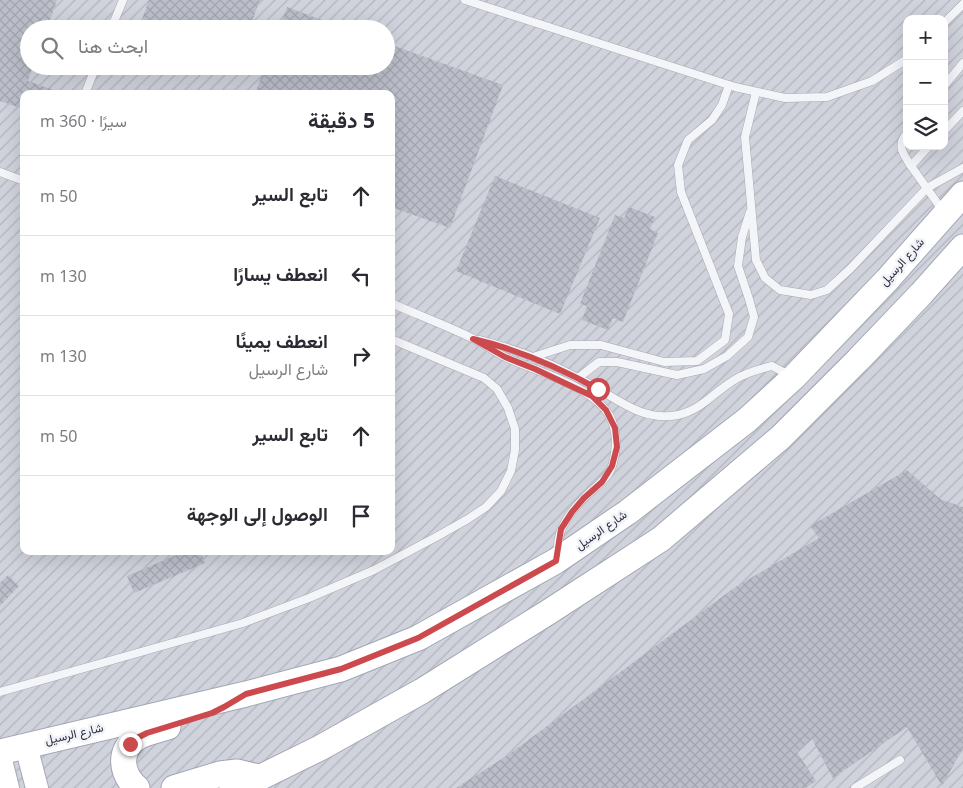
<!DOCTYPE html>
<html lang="ar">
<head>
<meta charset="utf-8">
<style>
	:root { --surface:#fff; --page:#f2f2f3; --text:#2b2b33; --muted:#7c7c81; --line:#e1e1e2 }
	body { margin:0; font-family:"Noto Sans",Vazirmatn,sans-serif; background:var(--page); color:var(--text); direction:rtl }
	.controls { position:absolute; right:15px; top:15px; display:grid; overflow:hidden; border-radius:10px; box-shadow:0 5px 20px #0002 }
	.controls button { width:45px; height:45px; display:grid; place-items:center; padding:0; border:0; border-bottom:1px solid var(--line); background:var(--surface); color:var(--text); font:25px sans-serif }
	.stop { position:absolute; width:15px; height:15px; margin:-11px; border:4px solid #cc494d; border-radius:50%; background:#fff }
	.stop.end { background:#cc494d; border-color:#fff; box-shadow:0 1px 5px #0008 }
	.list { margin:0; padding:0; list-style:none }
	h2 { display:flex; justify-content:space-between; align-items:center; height:65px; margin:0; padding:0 20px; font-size:21px }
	h2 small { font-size:16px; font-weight:400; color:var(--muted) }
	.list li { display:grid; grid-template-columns:32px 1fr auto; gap:15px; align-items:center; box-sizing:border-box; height:80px; padding:0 20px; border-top:1px solid var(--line) }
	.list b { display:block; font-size:19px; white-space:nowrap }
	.list p { margin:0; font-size:16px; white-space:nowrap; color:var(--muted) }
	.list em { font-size:16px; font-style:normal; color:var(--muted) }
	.icon { flex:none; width:28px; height:28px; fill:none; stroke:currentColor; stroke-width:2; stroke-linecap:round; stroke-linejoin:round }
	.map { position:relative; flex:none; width:963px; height:788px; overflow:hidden; direction:ltr }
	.search { position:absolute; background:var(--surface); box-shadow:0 5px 20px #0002; left:20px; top:20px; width:375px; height:55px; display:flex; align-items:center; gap:12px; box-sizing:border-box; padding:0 18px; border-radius:28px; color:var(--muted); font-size:19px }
	.panel { position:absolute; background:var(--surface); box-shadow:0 5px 20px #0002; left:20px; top:90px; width:375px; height:465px; border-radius:10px; direction:rtl }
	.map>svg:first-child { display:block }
	.industrial { fill:url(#industrial-furrows); fill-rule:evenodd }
	.building { fill:url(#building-cross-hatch) }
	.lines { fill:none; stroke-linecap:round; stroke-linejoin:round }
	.lane-casing { stroke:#a7aab4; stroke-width:9 }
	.secondary-casing { stroke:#a7aab4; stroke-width:24 }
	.primary-casing { stroke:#a1a7b5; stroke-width:27 }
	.lane { stroke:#f4f5f8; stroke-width:8 }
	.secondary { stroke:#fff; stroke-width:22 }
	.primary { stroke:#fff; stroke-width:25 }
	.route { stroke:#cc494d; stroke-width:6 }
	.labels { text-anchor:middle; stroke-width:5; stroke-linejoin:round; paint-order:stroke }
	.street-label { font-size:12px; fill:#2a3042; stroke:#f1f3f7 }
</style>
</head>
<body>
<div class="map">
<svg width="963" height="788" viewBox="0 0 963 788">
	<defs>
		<pattern id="industrial-furrows" width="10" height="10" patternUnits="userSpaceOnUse" patternTransform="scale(1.25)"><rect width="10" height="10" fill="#d0d3dc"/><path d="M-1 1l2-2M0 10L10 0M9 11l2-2" fill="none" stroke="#b3b5be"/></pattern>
		<pattern id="building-cross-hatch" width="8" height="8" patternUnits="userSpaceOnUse" patternTransform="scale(1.25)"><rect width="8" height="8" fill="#bcbfca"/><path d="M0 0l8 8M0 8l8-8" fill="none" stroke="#a2a4af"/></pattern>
	</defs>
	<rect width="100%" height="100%" fill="#e2e4ea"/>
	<path class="industrial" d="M0 0H963V788H0ZM907 19H944V146H907ZM29 29H386V66H29ZM24 94H391V551H24Z"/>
	<g class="building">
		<polygon points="0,0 57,0 47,29 29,29 29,66 33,66 28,81 59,92 58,94 24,94 24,109 0,101"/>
		<polygon points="149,0 260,0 249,29 143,29 139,27"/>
		<polygon points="287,7 346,29 279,29"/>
		<polygon points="386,43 503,85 450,228 391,207 391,94 255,94 265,66 386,66"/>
		<polygon points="495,176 600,218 560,314 456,271"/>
		<polygon points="629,207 655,217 650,229 658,233 623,322 613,318 608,330 582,320 587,306 580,304 615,215 624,218"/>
		<polygon points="907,470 940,499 963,507 963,748 942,786 907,727 833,778 812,739 797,752 816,781 806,788 456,788 508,755 734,588 819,538 810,526"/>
		<polygon points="186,551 200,551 205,563 134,593 127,576"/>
		<polygon points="8,575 19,586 0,606 0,583"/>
	</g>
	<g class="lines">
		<g class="lane-casing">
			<g id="lane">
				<polyline points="465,0 735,87 785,98 827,97 872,81 907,59"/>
				<polyline points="944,23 963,4"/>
				<polyline points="111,29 123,0"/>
				<polyline points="944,86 963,63"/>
				<polyline points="756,92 745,137 756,260 765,278 780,290 811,295 827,290 850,269 927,188 963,168"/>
				<polyline points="85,94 96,66"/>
				<polyline points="944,131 963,111"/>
				<path d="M907 133C896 146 903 153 911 166L929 146"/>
				<polyline points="911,166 943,211"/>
				<polyline points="0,172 24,181"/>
				<path d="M391 303C418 315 445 325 472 338 483 343 493 351 505 357 535 371 583 383 605 409 617 424 618 445 613 463 609 479 595 487 584 498 576 506 567 517 562 528 558 536 558 546 557 554"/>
				<path d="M480 340C511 348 542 359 570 374 580 379 591 384 600 390 625 405 647 421 678 415 702 410 716 390 736 379 747 372 760 369 772 366L791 376"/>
				<polyline points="533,357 570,345 601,345 664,362 697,361 725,340 729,314 681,192 678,165 688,140 712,120 722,105 729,85"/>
				<polyline points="578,378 599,362 617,362 677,375 704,369 727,356 748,337 754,317 749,299 738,266 742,237 750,212"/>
				<polyline points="0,692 243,623 309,598 374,570 436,537 468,519 486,507 501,491 511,471 515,450 515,429 508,408 497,389 484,378 391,339"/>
				<polyline points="855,788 900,760"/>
			</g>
		</g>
		<g class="secondary-casing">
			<g id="secondary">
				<polyline points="26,746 37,788"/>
				<polyline points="0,756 8,788"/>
			</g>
		</g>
		<g class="primary-casing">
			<g id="primary">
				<polyline points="0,752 246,694 341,669 418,638 556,561 628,512 747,420 794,377 887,280 963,194"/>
				<path d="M137 788C121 774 117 750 138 737 147 732 159 730 168 727"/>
				<polyline points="174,788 220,774 237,772 254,776"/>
				<polyline points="232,788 261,777 320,748 422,691 547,613 661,539 781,437 858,360 921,294 963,247"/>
			</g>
		</g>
		<use href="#lane" class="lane"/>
		<use href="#secondary" class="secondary"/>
		<use href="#primary" class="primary"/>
	</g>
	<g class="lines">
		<path class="route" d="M130 744 137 738 147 733 212 713 224 707 246 694 341 669 418 638 556 561 561 529 572 512 584 498 602 482 612 466 617 447 615 428 606 410 592 396 535 369 505 357 473 339C517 349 558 367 598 389"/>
	</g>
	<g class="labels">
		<g class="street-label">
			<text transform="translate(902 262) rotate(-48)" y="4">شارع الرسيل</text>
			<text transform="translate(601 530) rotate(-35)" y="4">شارع الرسيل</text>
			<text transform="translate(74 734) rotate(-13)" y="4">شارع الرسيل</text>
		</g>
	</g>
</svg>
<div class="controls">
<button>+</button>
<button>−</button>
<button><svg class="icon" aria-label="layers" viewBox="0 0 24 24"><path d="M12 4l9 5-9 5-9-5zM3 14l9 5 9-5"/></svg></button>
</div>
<div class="stop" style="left:598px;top:389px"></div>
<div class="stop end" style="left:130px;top:744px"></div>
<div class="search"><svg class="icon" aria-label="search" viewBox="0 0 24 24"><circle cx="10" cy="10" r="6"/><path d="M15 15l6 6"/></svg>ابحث هنا</div>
<section class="panel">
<h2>5 دقيقة<small>سيرًا · 360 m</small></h2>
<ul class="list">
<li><svg class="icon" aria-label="ahead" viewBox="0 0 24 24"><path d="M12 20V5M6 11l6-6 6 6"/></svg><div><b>تابع السير</b></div><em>50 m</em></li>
<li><svg class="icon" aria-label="left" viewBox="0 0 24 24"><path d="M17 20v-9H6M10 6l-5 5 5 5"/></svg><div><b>انعطف يسارًا</b></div><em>130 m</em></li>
<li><svg class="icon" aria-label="right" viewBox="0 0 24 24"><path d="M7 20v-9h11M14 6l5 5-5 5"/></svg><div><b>انعطف يمينًا</b><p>شارع الرسيل</p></div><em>130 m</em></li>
<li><svg class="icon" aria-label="ahead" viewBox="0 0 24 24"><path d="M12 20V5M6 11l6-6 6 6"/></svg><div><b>تابع السير</b></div><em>50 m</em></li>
<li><svg class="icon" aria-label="arrive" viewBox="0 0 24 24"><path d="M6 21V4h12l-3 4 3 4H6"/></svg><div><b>الوصول إلى الوجهة</b></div></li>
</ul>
</section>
</div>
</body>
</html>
